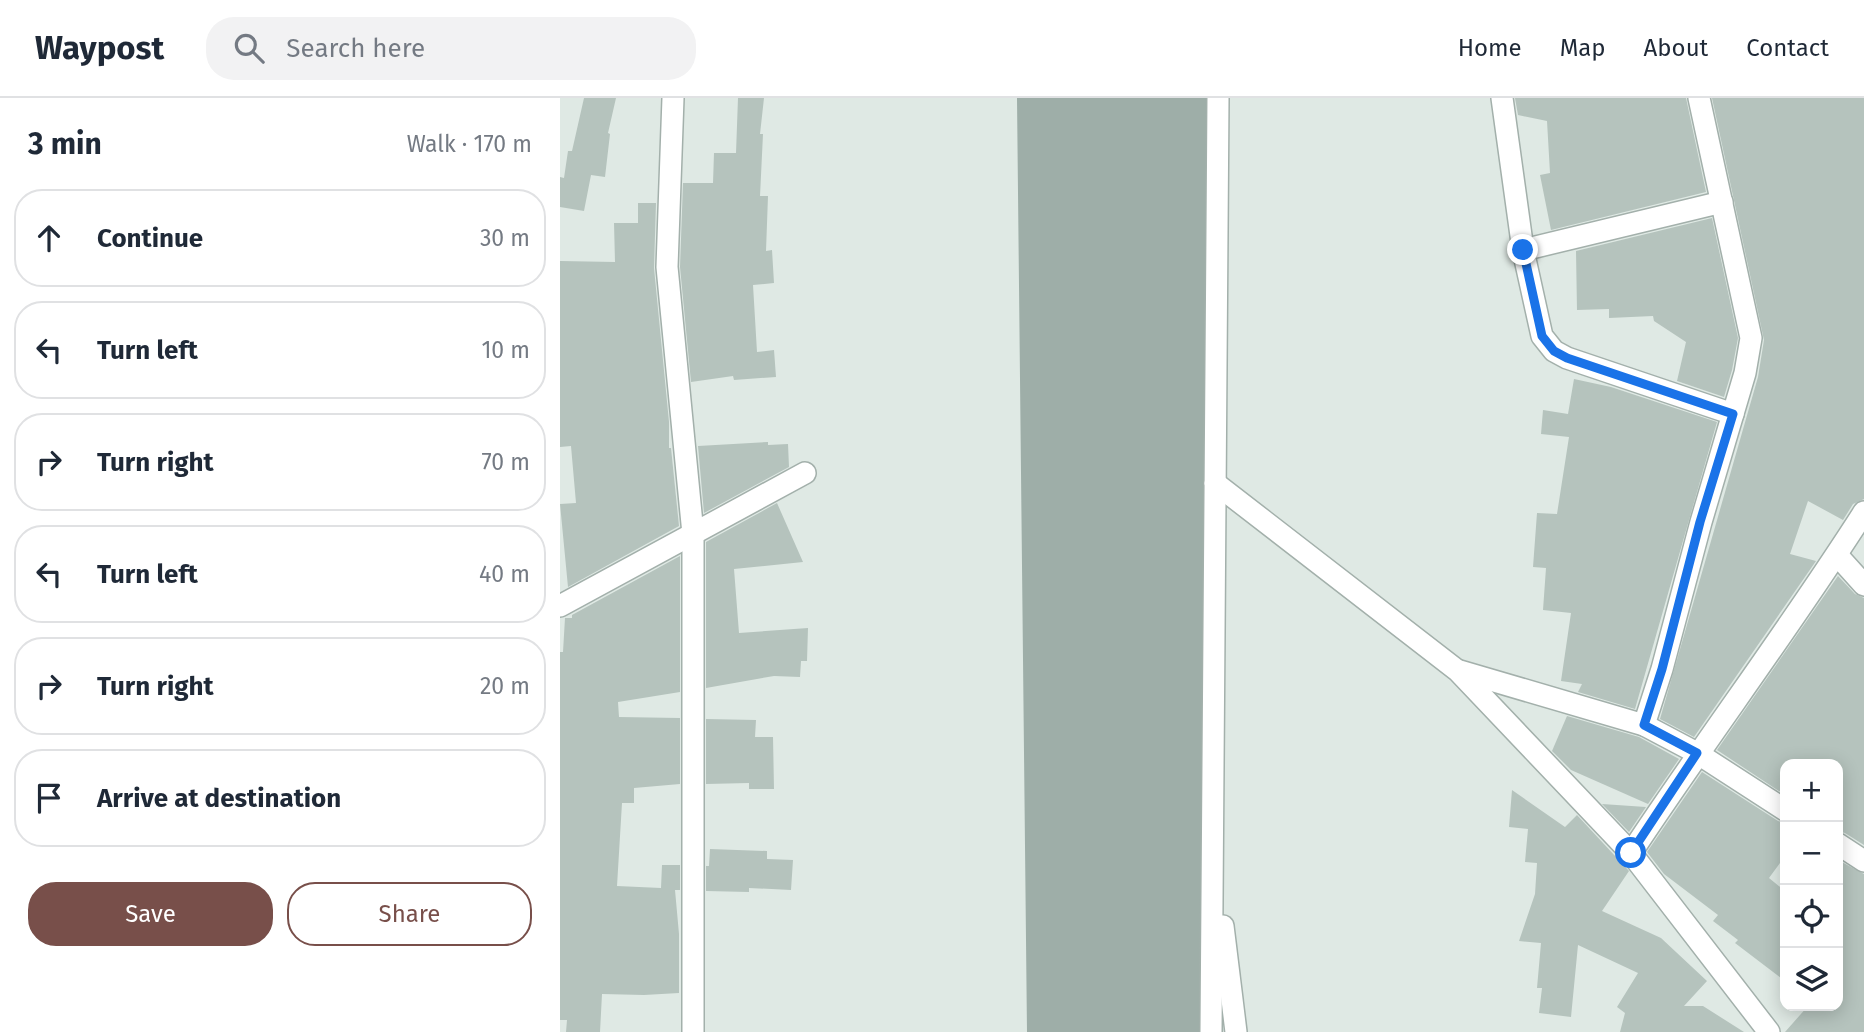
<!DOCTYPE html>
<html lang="en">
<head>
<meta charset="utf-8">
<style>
	:root { --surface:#fff; --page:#f2f2f3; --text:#1f2937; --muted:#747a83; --line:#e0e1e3; --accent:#784f4a }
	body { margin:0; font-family:"Fira Sans",sans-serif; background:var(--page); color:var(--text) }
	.controls { position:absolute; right:21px; bottom:21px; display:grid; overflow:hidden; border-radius:14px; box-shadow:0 4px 18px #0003 }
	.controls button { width:63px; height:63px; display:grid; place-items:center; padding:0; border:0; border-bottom:2px solid var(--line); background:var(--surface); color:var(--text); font:35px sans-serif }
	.stop { position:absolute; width:21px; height:21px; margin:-16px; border:5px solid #1a73e8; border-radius:50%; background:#fff }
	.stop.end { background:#1a73e8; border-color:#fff; box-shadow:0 2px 7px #0008 }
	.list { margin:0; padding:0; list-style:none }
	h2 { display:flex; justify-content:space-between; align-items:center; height:91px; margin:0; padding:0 28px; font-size:30px }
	h2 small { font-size:23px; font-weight:400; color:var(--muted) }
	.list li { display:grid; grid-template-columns:46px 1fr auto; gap:21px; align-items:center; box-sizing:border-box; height:98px; margin:0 14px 14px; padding:0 14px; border:2px solid var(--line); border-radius:28px }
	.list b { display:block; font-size:26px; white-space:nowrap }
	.list em { font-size:23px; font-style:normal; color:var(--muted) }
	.actions { display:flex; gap:14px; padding:21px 28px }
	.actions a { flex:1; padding:16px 0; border:2px solid var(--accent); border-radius:28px; text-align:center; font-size:24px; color:var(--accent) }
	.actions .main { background:var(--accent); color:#fff }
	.icon { flex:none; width:38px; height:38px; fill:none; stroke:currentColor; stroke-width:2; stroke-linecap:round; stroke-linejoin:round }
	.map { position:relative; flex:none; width:1304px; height:934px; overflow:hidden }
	header { display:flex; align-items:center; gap:42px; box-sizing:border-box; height:98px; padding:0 35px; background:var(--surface); border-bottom:2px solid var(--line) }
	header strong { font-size:33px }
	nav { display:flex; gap:38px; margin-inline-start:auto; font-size:24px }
	.search { width:490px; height:63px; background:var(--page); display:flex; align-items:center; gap:18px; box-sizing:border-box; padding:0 24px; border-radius:28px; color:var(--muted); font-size:26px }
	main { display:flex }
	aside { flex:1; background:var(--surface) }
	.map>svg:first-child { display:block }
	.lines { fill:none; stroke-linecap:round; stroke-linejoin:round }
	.runway { stroke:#9eaea8; stroke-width:194 }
	.building { fill:#b5c3bd }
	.street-casing { stroke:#a3b0ab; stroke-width:24 }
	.street { stroke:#fff; stroke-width:21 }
	.route { stroke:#1a73e8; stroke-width:9 }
</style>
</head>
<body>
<header>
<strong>Waypost</strong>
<div class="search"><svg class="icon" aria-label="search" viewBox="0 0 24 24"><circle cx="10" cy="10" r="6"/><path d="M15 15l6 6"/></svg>Search here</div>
<nav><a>Home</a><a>Map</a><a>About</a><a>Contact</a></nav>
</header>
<main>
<aside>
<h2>3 min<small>Walk · 170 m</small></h2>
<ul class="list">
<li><svg class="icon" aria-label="ahead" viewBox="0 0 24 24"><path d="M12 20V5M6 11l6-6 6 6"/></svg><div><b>Continue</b></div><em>30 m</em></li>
<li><svg class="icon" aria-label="left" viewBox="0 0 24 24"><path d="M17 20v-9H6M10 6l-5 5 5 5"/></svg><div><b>Turn left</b></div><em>10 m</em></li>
<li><svg class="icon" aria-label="right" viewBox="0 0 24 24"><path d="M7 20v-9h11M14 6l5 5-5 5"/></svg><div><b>Turn right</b></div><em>70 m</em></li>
<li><svg class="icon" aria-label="left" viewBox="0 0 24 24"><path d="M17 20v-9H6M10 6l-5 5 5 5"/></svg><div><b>Turn left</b></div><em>40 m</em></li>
<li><svg class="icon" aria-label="right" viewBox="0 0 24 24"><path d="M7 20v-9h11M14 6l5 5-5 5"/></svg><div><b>Turn right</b></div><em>20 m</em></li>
<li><svg class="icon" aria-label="arrive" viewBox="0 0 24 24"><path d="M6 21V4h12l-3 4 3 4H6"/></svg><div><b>Arrive at destination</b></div></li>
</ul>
<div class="actions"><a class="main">Save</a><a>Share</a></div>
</aside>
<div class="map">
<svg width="1304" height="934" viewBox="0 0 1304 934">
	<rect width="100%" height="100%" fill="#dfe9e4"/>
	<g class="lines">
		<polyline class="runway" points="554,0 564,934"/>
	</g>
	<g class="building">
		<polygon points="24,0 56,0 48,35 50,36 45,79 31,77 24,113 0,109 0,79 4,80 8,53 12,53"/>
		<polygon points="178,0 204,0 200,36 203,36 200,98 208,98 206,153 212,152 214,185 193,187 197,254 214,252 216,279 174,282 173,278 131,284 120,169 123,85 153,85 154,55 176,55"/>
		<polygon points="955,0 1126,0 1146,94 991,132 980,77 990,75 987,23 958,17"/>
		<polygon points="1152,0 1304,0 1304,401 1293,406 1283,422 1248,403 1230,456 1256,463 1134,639 1100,621 1198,279 1204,242"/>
		<polygon points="78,105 96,105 94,170 109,324 109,350 111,350 119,428 8,489 0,406 16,405 11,348 0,349 0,163 55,164 54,125 78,125"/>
		<polygon points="1152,120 1178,240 1172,272 1164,299 1117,283 1126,244 1094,223 1093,218 1049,220 1049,211 1017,212 1016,153"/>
		<polygon points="1014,281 1051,289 1157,324 1075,611 1018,594 1022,586 1001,583 1011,515 983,512 986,470 973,469 977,415 997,416 1009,339 981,336 983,312 1008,316"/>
		<polygon points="208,344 208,347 228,346 229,369 144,415 138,348"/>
		<polygon points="217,405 243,464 174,471 179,535 248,530 247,563 241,563 240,579 214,578 146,590 146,444"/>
		<polygon points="120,458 120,594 58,604 59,619 120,620 120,686 74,690 74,705 62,705 57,788 101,790 102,767 120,767 120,792 115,792 119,836 119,895 84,897 42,896 40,934 6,934 7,922 0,922 0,554 3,554 5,520 12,520 12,517"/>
		<polygon points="1278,478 1295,496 1304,500 1304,747 1285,735 1278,733 1278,666 1225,666 1225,697 1157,652"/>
		<polygon points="1007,618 1079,639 1119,661 1088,706 1011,672 992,653"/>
		<polygon points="146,621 196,622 195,639 213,639 214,691 189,691 189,685 146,686"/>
		<polygon points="1142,674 1218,723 1225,725 1225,758 1209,780 1225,793 1225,883 1175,845 1178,842 1153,823 1158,817 1104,776 1087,754"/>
		<polygon points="952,692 1005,729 1017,717 1069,773 1042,813 1101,840 1147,883 1124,908 1143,908 1184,934 1060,934 1065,915 1057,909 1078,875 1018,847 1011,919 979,915 982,890 977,890 981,845 959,843 975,796 977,765 965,764 968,731 949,729"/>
		<polygon points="1042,706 1086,709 1069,734"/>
		<polygon points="150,751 207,753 207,761 233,762 231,792 189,790 189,794 146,793 146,768 149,768"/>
		<polygon points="1278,762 1304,776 1304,934 1225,934 1248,908 1278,908"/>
	</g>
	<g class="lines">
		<g class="street-casing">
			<g id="street">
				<polyline points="113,0 107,169 133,436 133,934"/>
				<polyline points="942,0 963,152 982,238 994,253 1007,260 1173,316"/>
				<polyline points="963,152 1162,104"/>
				<polyline points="655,385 898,573 1071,755 1209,934"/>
				<polyline points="1277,457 1304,487"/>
				<polyline points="0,508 245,375"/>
				<polyline points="900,573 1084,627 1137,655 1225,712"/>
				<polyline points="1084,627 1102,571 1141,424 1185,275 1191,240 1139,0"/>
				<polyline points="1278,746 1304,763"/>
				<path d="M1071 755C1147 640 1230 530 1304 414"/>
				<polyline points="663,828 676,934"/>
				<polyline points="651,934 658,0"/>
			</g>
		</g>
		<use href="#street" class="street"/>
	</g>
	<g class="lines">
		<polyline class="route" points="963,152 982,238 994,253 1007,260 1173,316 1140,424 1102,571 1084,627 1137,655 1071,755"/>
	</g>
</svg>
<div class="controls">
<button>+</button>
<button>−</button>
<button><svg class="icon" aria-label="locate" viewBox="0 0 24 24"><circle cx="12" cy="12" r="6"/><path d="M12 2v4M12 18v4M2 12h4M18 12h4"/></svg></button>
<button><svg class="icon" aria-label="layers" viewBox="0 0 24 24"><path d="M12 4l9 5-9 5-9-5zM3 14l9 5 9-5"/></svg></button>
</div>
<div class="stop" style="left:1071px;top:755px"></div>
<div class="stop end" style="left:963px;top:152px"></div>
</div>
</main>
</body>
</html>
